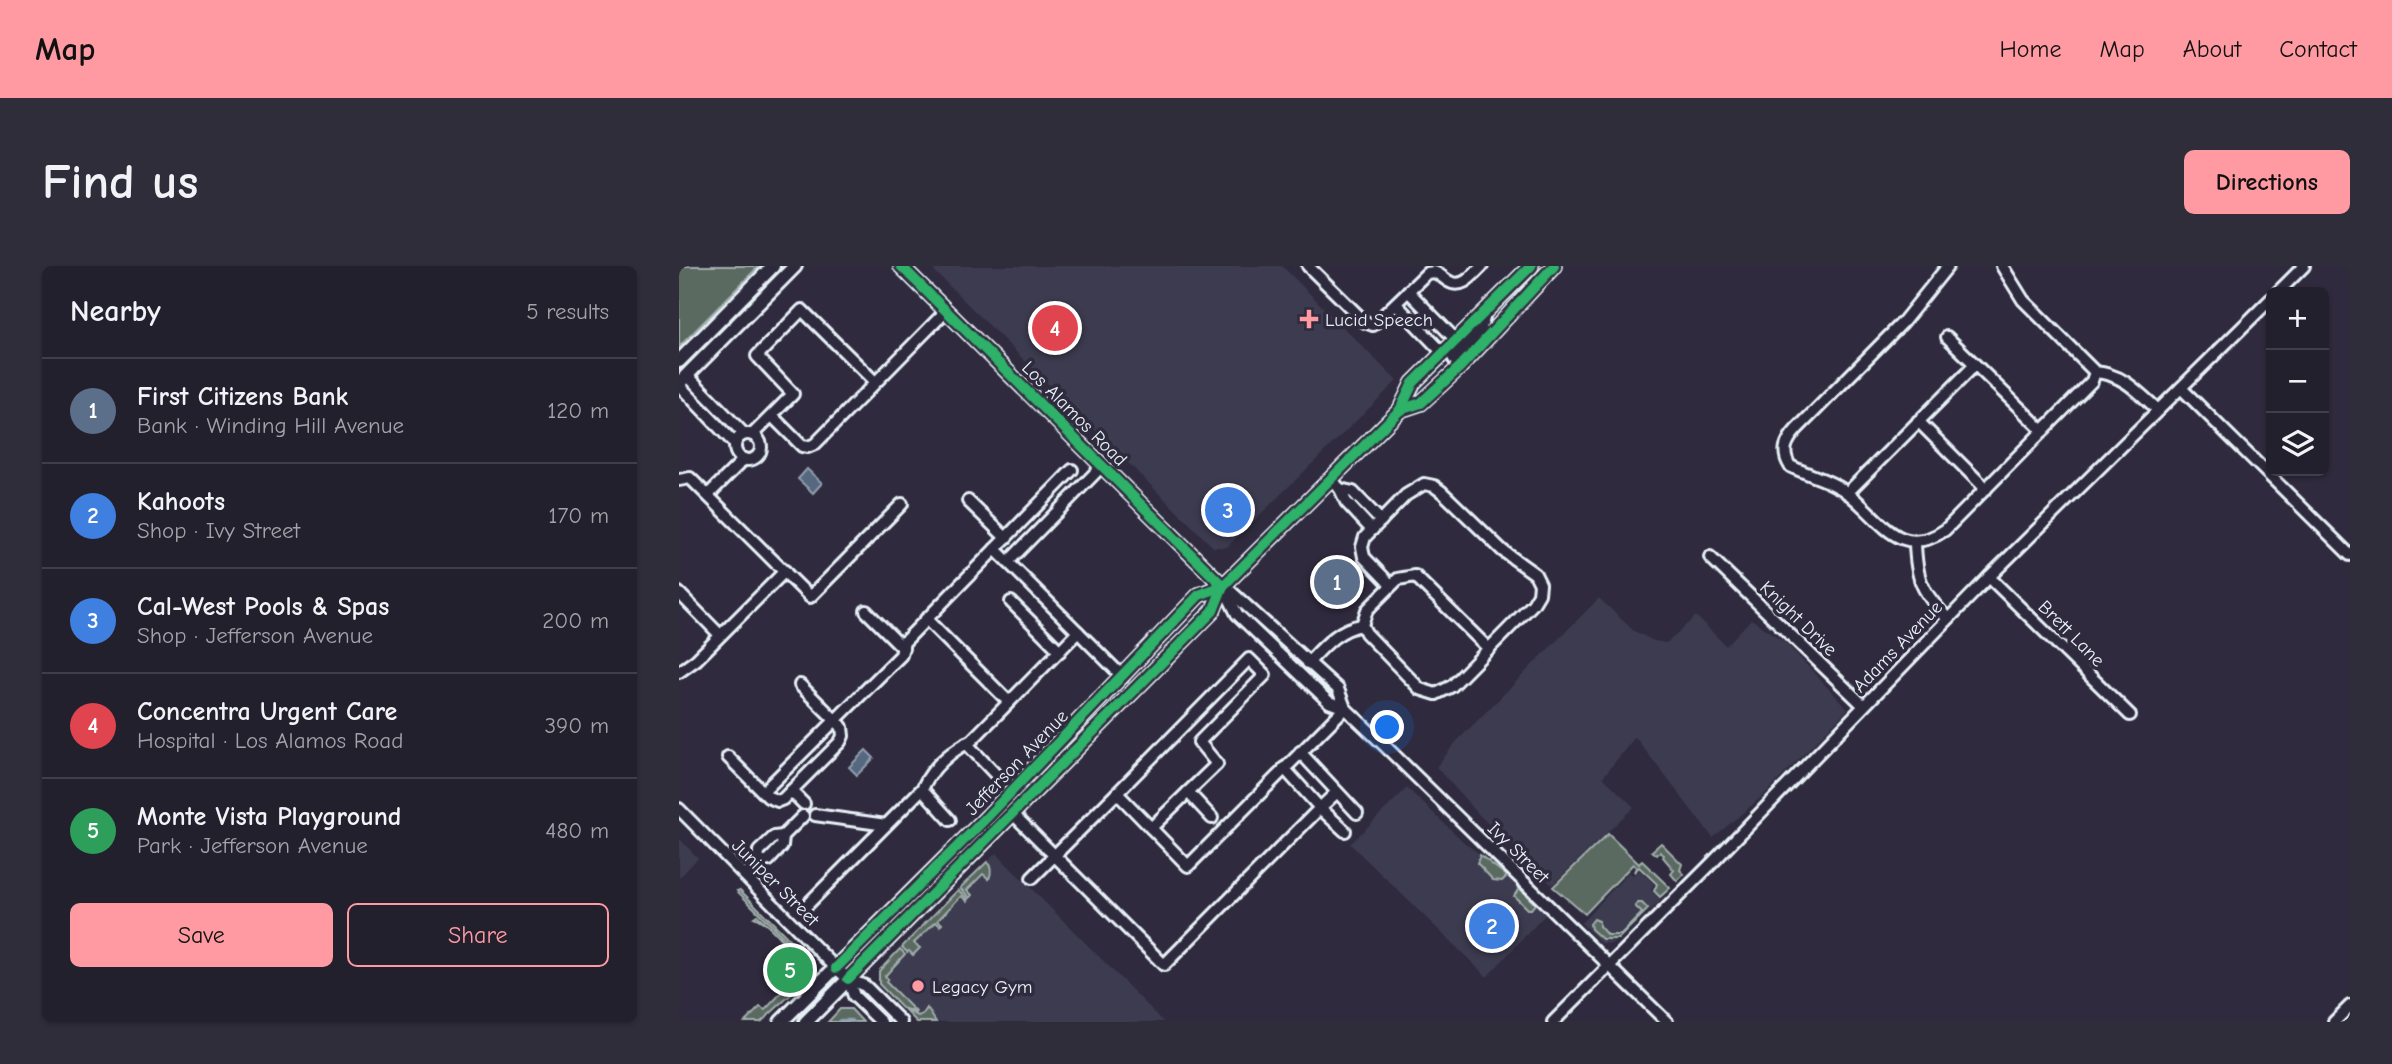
<!DOCTYPE html>
<html lang="en">
<head>
<meta charset="utf-8">
<style>
	:root { --surface:#23202e; --page:#2f2d3a; --text:#f1f3f6; --muted:#a3a3aa; --line:#403e4a; --accent:#ff9aa2 }
	body { margin:0; font-family:"Comic Neue",sans-serif; background:var(--page); color:var(--text) }
	.controls { position:absolute; right:21px; top:21px; display:grid; overflow:hidden; border-radius:10px; box-shadow:0 2px 5px #0004 }
	.controls button { width:63px; height:63px; display:grid; place-items:center; padding:0; border:0; border-bottom:2px solid var(--line); background:var(--surface); color:var(--text); font:35px sans-serif }
	.you { position:absolute; left:709px; top:462px; width:24px; height:24px; margin:-18px; border:5px solid #fff; border-radius:50%; background:#1a73e8; box-shadow:0 0 0 10px #1a73e833 }
	.badge { display:grid; place-items:center; width:46px; height:46px; border-radius:50%; background:var(--accent); color:#fff; font-size:23px; font-weight:700 }
	.pin { position:absolute; translate:-50% -50%; border:4px solid #fff; box-shadow:0 2px 7px #0006 }
	.list { margin:0; padding:0; list-style:none }
	h2 { display:flex; justify-content:space-between; align-items:center; height:91px; margin:0; padding:0 28px; font-size:30px }
	h2 small { font-size:23px; font-weight:400; color:var(--muted) }
	.list li { display:grid; grid-template-columns:46px 1fr auto; gap:21px; align-items:center; box-sizing:border-box; height:105px; padding:0 28px; border-top:2px solid var(--line) }
	.list b { display:block; font-size:26px; white-space:nowrap }
	.list p { margin:0; font-size:23px; white-space:nowrap; color:var(--muted) }
	.list em { font-size:23px; font-style:normal; color:var(--muted) }
	.actions { display:flex; gap:14px; padding:21px 28px }
	.actions a { flex:1; padding:16px 0; border:2px solid var(--accent); border-radius:10px; text-align:center; font-size:24px; color:var(--accent) }
	.actions .main { background:var(--accent); color:#111 }
	.icon { flex:none; width:38px; height:38px; fill:none; stroke:currentColor; stroke-width:2; stroke-linecap:round; stroke-linejoin:round }
	.map { position:relative; flex:none; width:1671px; height:756px; overflow:hidden; border-radius:10px }
	header { display:flex; align-items:center; gap:42px; box-sizing:border-box; height:98px; padding:0 35px; background:var(--accent); color:#111 }
	header strong { font-size:33px }
	nav { display:flex; gap:38px; margin-inline-start:auto; font-size:24px }
	.intro { display:flex; align-items:center; justify-content:space-between; box-sizing:border-box; height:168px; padding:0 42px }
	h1 { margin:0; font-size:49px }
	.button { padding:18px 32px; border-radius:10px; background:var(--accent); color:#111; font-size:24px; font-weight:700 }
	main { display:flex; gap:42px; padding:0 42px }
	aside { flex:1; background:var(--surface); border-radius:10px; box-shadow:0 2px 5px #0004 }
	.map>svg:first-child { display:block }
	.built { fill:#3c3a50 }
	.green { fill:#5a6a61; stroke:#a1aeac; stroke-width:2 }
	.water { fill:#55687f; stroke:#909faf; stroke-width:2 }
	.lines { fill:none; stroke-linecap:round; stroke-linejoin:round }
	.stream { stroke:#909faf; stroke-width:2.5 }
	.minor-casing { stroke:#e8f1f8; stroke-width:16 }
	.major-casing { stroke:#e8f1f8; stroke-width:18 }
	.minor { stroke:#2f2a3d; stroke-width:10 }
	.major { stroke:#2f2a3d; stroke-width:12 }
	.cycleway-casing { stroke:#2f2a3d; stroke-width:15 }
	.cycleway { stroke:#2db169; stroke-width:10 }
	.poi-dot { fill:#ff9aa2; stroke:#2f2a3d; stroke-width:2.5 }
	.labels { text-anchor:middle; stroke-width:7; stroke-linejoin:round; paint-order:stroke }
	.poi-label { font-size:19px; fill:#e8f1f8; stroke:#2f2a3d; text-anchor:start }
	.street-label { font-size:19px; fill:#e8f1f8; stroke:#2f2a3d }
</style>
</head>
<body>
<header>
<strong>Map</strong>
<nav><a>Home</a><a>Map</a><a>About</a><a>Contact</a></nav>
</header>
<div class="intro"><h1>Find us</h1><a class="button">Directions</a></div>
<main>
<aside>
<h2>Nearby<small>5 results</small></h2>
<ul class="list">
<li><span class="badge" style="background:#5c6f8a">1</span><div><b>First Citizens Bank</b><p>Bank · Winding Hill Avenue</p></div><em>120 m</em></li>
<li><span class="badge" style="background:#3f7fe0">2</span><div><b>Kahoots</b><p>Shop · Ivy Street</p></div><em>170 m</em></li>
<li><span class="badge" style="background:#3f7fe0">3</span><div><b>Cal-West Pools &amp; Spas</b><p>Shop · Jefferson Avenue</p></div><em>200 m</em></li>
<li><span class="badge" style="background:#e0444e">4</span><div><b>Concentra Urgent Care</b><p>Hospital · Los Alamos Road</p></div><em>390 m</em></li>
<li><span class="badge" style="background:#2e9e5b">5</span><div><b>Monte Vista Playground</b><p>Park · Jefferson Avenue</p></div><em>480 m</em></li>
</ul>
<div class="actions"><a class="main">Save</a><a>Share</a></div>
</aside>
<div class="map">
<svg width="1671" height="756" viewBox="0 0 1671 756">
	<rect width="100%" height="100%" fill="#2f2a3d"/>
	<filter id="ink" filterUnits="userSpaceOnUse"><feTurbulence type="fractalNoise" baseFrequency=".0143" numOctaves="2"/><feDisplacementMap in="SourceGraphic" scale="14" xChannelSelector="R" yChannelSelector="G"/><feConvolveMatrix kernelMatrix="1 2 1 2 8 2 1 2 1" color-interpolation-filters="sRGB"/></filter>
	<g filter="url(#ink)">
		<g class="built">
			<polygon points="250,0 603,0 718,115 548,281 534,281"/>
			<polygon points="920,332 955,365 975,375 987,377 1017,350 1047,380 1072,353 1106,376 1169,443 1085,529 1034,572 956,471 924,511 955,541 873,619 802,551 757,501 777,476"/>
			<polygon points="728,522 786,577 827,608 866,649 808,711 671,578"/>
			<polygon points="0,572 19,592 0,612"/>
			<polygon points="317,587 485,756 238,756 200,718 200,705"/>
			<polygon points="960,604 975,618 972,624 982,635 932,678 922,677 902,657 950,606 954,609"/>
		</g>
		<g class="green">
			<polygon points="0,0 80,0 0,81"/>
			<polygon points="929,568 960,598 963,595 991,622 981,631 975,625 978,618 960,601 955,606 957,601 954,598 906,648 874,621"/>
			<polygon points="982,577 1003,598 1001,604 1005,608 998,615 992,608 995,604 984,591 985,589 981,586 978,589 973,585"/>
			<polygon points="801,589 828,610 823,615 814,614 798,597"/>
			<path d="M308 596C313 601 313 606 310 613L304 608 288 624 293 629 291 632 281 622Z"/>
			<polygon points="840,622 856,638 852,643 848,643 835,630"/>
			<polygon points="61,624 131,694 129,696 58,625"/>
			<polygon points="279,624 289,633 288,635 282,630 259,654 263,658 261,660 257,656 235,677 241,682 234,689 230,685 228,686 223,681"/>
			<polygon points="959,637 963,637 969,643 939,673 923,673 912,663 911,658 915,653 920,655 920,660 928,669 941,669 963,647 956,640"/>
			<path d="M78 649 129 698 130 712 82 756H66L81 741 86 744 108 721 96 709 104 701 102 698 111 690C108 677 88 656 75 651Z"/>
			<polygon points="221,683 226,688 206,710 209,713 207,716 238,747 223,742 200,718 200,705"/>
			<polygon points="248,742 257,756 238,756 225,743 239,750 244,748"/>
			<polygon points="161,743 172,743 184,756 149,756"/>
		</g>
		<g class="water">
			<polygon points="128,203 143,217 134,227 119,213"/>
			<polygon points="187,484 195,492 178,509 170,501"/>
		</g>
		<g class="lines">
			<polyline class="stream" points="158,756 161,754 172,754 175,756"/>
			<g class="minor-casing">
				<g id="minor">
					<path d="M629 0 686 56 694 59 748 7 755 6C761 8 764 12 769 15 783 24 794 9 803 0"/>
					<path d="M1269 0 1224 56 1118 163C1107 175 1102 185 1111 200 1129 209 1149 213 1166 225 1201 250 1219 296 1266 264L1413 115 1416 106 1344 34 1323 0"/>
					<polyline points="729,25 777,74"/>
					<polyline points="1599,26 1625,0"/>
					<polyline points="717,38 764,87"/>
					<polyline points="1268,71 1364,165"/>
					<path d="M1416 106C1444 108 1459 126 1479 144"/>
					<polyline points="8,109 65,168"/>
					<polyline points="0,119 56,178"/>
					<polyline points="1502,122 1671,289"/>
					<polyline points="93,150 123,180 129,181 136,178 267,45"/>
					<polyline points="1239,155 1307,223"/>
					<circle cx="69" cy="181" r="13"/>
					<polyline points="73,169 114,128 78,90 123,44 196,116"/>
					<polyline points="652,213 661,223 667,236 693,264"/>
					<polyline points="0,214 11,212 131,331 223,238"/>
					<polyline points="661,223 674,226 702,255"/>
					<polyline points="1168,227 1296,99"/>
					<polyline points="29,229 65,193"/>
					<polyline points="289,235 327,272"/>
					<path d="M1236 276C1237 314 1243 326 1269 353"/>
					<polyline points="316,283 444,411"/>
					<polyline points="1031,291 1184,439"/>
					<polyline points="329,296 424,199"/>
					<polyline points="1310,311 1451,449"/>
					<polyline points="544,320 558,348 650,436 666,442 705,479 988,756"/>
					<polyline points="549,323 659,423 666,442"/>
					<polyline points="0,327 41,369"/>
					<polyline points="332,336 381,385"/>
					<polyline points="187,345 224,382"/>
					<polyline points="247,353 330,436"/>
					<polyline points="683,359 687,367 741,423 757,428 773,420 854,338 860,328 861,318 856,308 824,285 763,226 755,220 745,218 727,229 686,271 683,281 685,291 712,319"/>
					<polyline points="683,359 688,344 719,313 736,310 810,383"/>
					<path d="M629 397C645 380 659 363 683 359"/>
					<polyline points="0,406 17,394 106,305"/>
					<polyline points="287,477 320,512"/>
					<polyline points="621,486 678,547"/>
					<polyline points="49,491 89,531 99,535 104,533 161,476 164,470 163,461 121,419"/>
					<polyline points="243,523 271,554"/>
					<polyline points="112,525 125,538"/>
					<polyline points="84,526 222,389 225,376 231,370 393,204"/>
					<polyline points="658,526 641,542 666,565"/>
					<polyline points="0,543 157,702 169,713 186,720 222,756"/>
					<polyline points="333,547 485,699 641,542 605,502"/>
					<polyline points="136,549 207,559"/>
					<polyline points="533,552 509,526 538,498 520,476 586,409 570,393 438,527 509,600 666,442"/>
					<polyline points="472,562 509,526"/>
					<polyline points="79,597 80,585 95,571 104,570"/>
					<polyline points="66,609 79,597 90,594 103,580 104,570 124,550"/>
					<polyline points="353,612 438,527"/>
					<path d="M127 640 243 523C253 501 272 485 293 474L399 366"/>
					<polyline points="169,713 175,730 202,756"/>
					<polyline points="874,756 1034,596 1310,311 1592,33"/>
					<polyline points="1655,756 1671,740"/>
				</g>
			</g>
			<g class="major-casing">
				<g id="major">
					<polyline points="222,0 544,320"/>
					<polyline points="0,95 94,0"/>
					<polyline points="781,101 775,91 800,64 804,52"/>
					<polyline points="0,117 116,0"/>
					<polyline points="721,144 742,137 781,101 875,0"/>
					<polyline points="102,756 309,550 520,329 544,320 721,144 734,117 852,0"/>
					<polyline points="127,756 534,345 544,320"/>
				</g>
			</g>
			<use href="#minor" class="minor"/>
			<use href="#major" class="major"/>
			<g class="cycleway-casing">
				<g id="cycleway">
					<polyline points="222,0 544,320"/>
					<polyline points="721,144 742,137 781,101 875,0"/>
					<polyline points="157,702 309,550 520,329 544,320 721,144 734,117 852,0"/>
					<polyline points="169,713 534,345 544,320"/>
				</g>
			</g>
			<use href="#cycleway" class="cycleway"/>
		</g>
	</g>
	<g class="poi-dot">
		<path d="M626.5 42.5h7v7h7v7h-7v7h-7v-7h-7v-7h7z"/>
		<circle cx="239" cy="720" r="7"/>
	</g>
	<g class="labels">
		<g class="poi-label">
			<text x="646" y="60">Lucid Speech</text>
			<text x="253" y="727">Legacy Gym</text>
		</g>
		<g class="street-label">
			<text transform="translate(396 147) rotate(45)" y="7">Los Alamos Road</text>
			<text transform="translate(1120 352) rotate(44)" y="7">Knight Drive</text>
			<text transform="translate(1393 367) rotate(45)" y="7">Brett Lane</text>
			<text transform="translate(1218 380) rotate(-46)" y="7">Adams Avenue</text>
			<text transform="translate(337 496) rotate(-46)" y="7">Jefferson Avenue</text>
			<text transform="translate(840 586) rotate(45)" y="7">Ivy Street</text>
			<text transform="translate(97 616) rotate(45)" y="7">Juniper Street</text>
		</g>
	</g>
</svg>
<div class="controls">
<button>+</button>
<button>−</button>
<button><svg class="icon" aria-label="layers" viewBox="0 0 24 24"><path d="M12 4l9 5-9 5-9-5zM3 14l9 5 9-5"/></svg></button>
</div>
<div class="you"></div>
<div class="pin badge" style="left:658px;top:316px;background:#5c6f8a">1</div>
<div class="pin badge" style="left:813px;top:660px;background:#3f7fe0">2</div>
<div class="pin badge" style="left:549px;top:244px;background:#3f7fe0">3</div>
<div class="pin badge" style="left:376px;top:62px;background:#e0444e">4</div>
<div class="pin badge" style="left:111px;top:704px;background:#2e9e5b">5</div>
</div>
</main>
</body>
</html>
